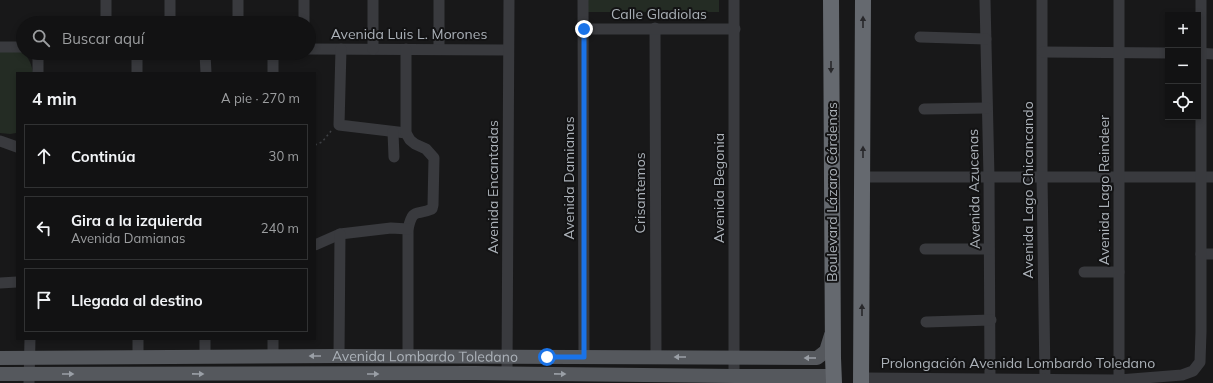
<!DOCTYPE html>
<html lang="es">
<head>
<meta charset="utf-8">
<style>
	:root { --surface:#121213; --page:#1b1b1c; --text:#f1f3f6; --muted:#9c9ea0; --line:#313233 }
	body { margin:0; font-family:Mulish,sans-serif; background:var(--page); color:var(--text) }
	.controls { position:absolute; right:12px; top:12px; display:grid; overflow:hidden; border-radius:0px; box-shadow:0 2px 6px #0003 }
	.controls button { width:36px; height:36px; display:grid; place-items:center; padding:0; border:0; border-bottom:1px solid var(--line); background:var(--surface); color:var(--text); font:20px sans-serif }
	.stop { position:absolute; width:12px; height:12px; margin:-9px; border:3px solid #1a73e8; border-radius:50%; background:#fff }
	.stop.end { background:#1a73e8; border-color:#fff; box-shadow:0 1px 4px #0008 }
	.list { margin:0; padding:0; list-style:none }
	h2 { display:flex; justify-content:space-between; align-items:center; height:52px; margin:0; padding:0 16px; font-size:17px }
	h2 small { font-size:13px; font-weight:400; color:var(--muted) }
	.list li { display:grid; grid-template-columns:26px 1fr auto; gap:12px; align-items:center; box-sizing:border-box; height:64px; margin:0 8px 8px; padding:0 8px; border:1px solid var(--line); border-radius:0px }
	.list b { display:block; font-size:15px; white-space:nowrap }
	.list p { margin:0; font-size:13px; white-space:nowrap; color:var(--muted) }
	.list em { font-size:13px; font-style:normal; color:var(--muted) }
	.icon { flex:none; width:22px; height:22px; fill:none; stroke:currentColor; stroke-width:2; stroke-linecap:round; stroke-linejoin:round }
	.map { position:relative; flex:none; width:1213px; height:383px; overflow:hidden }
	.search { position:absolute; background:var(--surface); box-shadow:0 2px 6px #0003; left:16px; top:16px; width:300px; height:44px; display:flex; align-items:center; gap:10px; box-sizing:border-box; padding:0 14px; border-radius:22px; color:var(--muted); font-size:15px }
	.panel { position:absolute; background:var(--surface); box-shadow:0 2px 6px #0003; left:16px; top:72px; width:300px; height:268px; border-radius:0px }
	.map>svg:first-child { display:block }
	.green { fill:#242c24 }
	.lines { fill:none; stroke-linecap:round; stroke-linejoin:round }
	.path { stroke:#3f4145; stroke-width:1.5; stroke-dasharray:2 3; stroke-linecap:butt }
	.minor { stroke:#393a3e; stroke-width:11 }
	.major { stroke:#55585d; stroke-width:14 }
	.highway { stroke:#65696f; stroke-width:16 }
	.oneway { fill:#28282b }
	.oneway2 { fill:#9a9fa6 }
	.route { stroke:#1a73e8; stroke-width:5 }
	.labels { text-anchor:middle; stroke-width:4; stroke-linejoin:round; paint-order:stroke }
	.street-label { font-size:14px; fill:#abb1b8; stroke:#131314 }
</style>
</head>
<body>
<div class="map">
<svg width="1213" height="383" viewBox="0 0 1213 383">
	<rect width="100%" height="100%" fill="#181819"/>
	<g class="green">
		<rect x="587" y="0" width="132" height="12"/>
		<path d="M0 50C5 50 12 49 17 50 27 52 32 64 33 73H17L16 133 10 134 0 133Z"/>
	</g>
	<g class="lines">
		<polyline class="path" points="315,145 322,142 331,131"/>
		<g class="minor">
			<polyline points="304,0 304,23"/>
			<polyline points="439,0 439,49"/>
			<polyline points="583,0 584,357"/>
			<polyline points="985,0 989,177 990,378"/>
			<polyline points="1042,0 1042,177 1045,379"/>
			<polyline points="106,23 106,0"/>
			<polyline points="170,23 170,0"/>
			<polyline points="238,23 238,0"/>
			<polyline points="655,28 656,357"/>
			<polyline points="584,29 735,29"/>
			<polyline points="920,37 986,39"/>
			<polyline points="0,47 23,47"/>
			<polyline points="309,49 508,50"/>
			<polyline points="341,49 339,125 406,133"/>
			<polyline points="373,49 373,0"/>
			<path d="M406 49V133L410 140 415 144 426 149 434 158 433 205 432 209C416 216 413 207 408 229V356"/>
			<polyline points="1043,52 1168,53"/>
			<polyline points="38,53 38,73"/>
			<polyline points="137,53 137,73"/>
			<polyline points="205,53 206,73"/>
			<polyline points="1198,53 1213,54"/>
			<polyline points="273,73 273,53"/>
			<polyline points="924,109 987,108"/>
			<polyline points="393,132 394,157"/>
			<polyline points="0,141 17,147"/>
			<polyline points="863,177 1213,177"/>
			<polyline points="315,245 340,234 391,228 408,229"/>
			<polyline points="925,249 989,249"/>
			<polyline points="1201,254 1213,254"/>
			<polyline points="1084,272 1119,272"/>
			<polyline points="0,283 17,282"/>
			<polyline points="926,322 991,320"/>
			<polyline points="138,339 138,357"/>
			<polyline points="205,339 205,357"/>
			<polyline points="273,356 273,339"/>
			<polyline points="339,356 340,234"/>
			<polyline points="507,374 509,0"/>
			<polyline points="734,376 734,0"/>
			<polyline points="866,378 1119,380 1182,375 1193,371 1200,362 1201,332 1201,0"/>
			<polyline points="1119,380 1119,0"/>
			<polyline points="29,383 30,339"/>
		</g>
		<g class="major">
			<path id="s1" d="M0 358 339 356 817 358 826 351 831 335"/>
			<polyline points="0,374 475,373 734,376 826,376"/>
		</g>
		<g class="highway">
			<polyline points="831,0 833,358 834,383"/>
			<polyline points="861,383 863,0"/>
		</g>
	</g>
	<defs><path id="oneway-solid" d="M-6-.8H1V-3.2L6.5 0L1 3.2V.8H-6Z"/></defs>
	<g class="oneway">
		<use href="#oneway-solid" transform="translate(863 22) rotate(-90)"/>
		<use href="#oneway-solid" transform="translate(831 67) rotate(90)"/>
		<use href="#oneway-solid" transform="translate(863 152) rotate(-90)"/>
		<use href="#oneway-solid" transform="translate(862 310) rotate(-90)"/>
	</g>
	<g class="oneway2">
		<use href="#oneway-solid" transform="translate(315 356) rotate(180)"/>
		<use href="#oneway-solid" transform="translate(680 357) rotate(-180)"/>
		<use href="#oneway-solid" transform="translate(810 358) rotate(180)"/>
		<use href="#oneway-solid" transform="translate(68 374)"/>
		<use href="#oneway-solid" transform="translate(198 374) rotate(1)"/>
		<use href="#oneway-solid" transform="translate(373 374)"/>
		<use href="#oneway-solid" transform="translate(560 374) rotate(1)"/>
	</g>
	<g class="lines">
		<polyline class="route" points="547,357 584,357 584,29"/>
	</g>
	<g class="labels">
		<g class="street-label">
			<text x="659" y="19">Calle Gladiolas</text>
			<text x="409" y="39">Avenida Luis L. Morones</text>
			<text transform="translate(569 178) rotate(-90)" y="5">Avenida Damianas</text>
			<text transform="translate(493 187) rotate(-90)" y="5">Avenida Encantadas</text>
			<text transform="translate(719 188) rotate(-90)" y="5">Avenida Begonia</text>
			<text transform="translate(974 189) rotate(-91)" y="5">Avenida Azucenas</text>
			<text transform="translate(1028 190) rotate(-90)" y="5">Avenida Lago Chicancando</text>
			<text transform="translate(1104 190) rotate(-90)" y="5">Avenida Lago Reindeer</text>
			<text transform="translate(832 192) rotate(-90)" y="5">Boulevard Lázaro Cárdenas</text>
			<text transform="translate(640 193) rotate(-90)" y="5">Crisantemos</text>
			<text dy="5" stroke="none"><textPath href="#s1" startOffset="425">Avenida Lombardo Toledano</textPath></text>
			<text x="1018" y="368">Prolongación Avenida Lombardo Toledano</text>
		</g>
	</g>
</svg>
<div class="controls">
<button>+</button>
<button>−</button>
<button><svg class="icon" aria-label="locate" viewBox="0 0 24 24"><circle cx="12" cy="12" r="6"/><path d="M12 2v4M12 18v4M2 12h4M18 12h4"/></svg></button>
</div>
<div class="stop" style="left:547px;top:357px"></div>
<div class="stop end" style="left:584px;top:29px"></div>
<div class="search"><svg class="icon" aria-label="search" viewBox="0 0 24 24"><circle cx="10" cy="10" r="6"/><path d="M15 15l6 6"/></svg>Buscar aquí</div>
<section class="panel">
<h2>4 min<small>A pie · 270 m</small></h2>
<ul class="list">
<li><svg class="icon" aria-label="ahead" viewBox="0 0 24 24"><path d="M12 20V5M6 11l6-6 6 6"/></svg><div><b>Continúa</b></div><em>30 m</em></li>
<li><svg class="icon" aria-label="left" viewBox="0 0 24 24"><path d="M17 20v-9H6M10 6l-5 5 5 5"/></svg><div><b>Gira a la izquierda</b><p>Avenida Damianas</p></div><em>240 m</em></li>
<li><svg class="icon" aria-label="arrive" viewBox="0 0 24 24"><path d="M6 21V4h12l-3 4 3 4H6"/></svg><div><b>Llegada al destino</b></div></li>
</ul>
</section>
</div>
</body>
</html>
